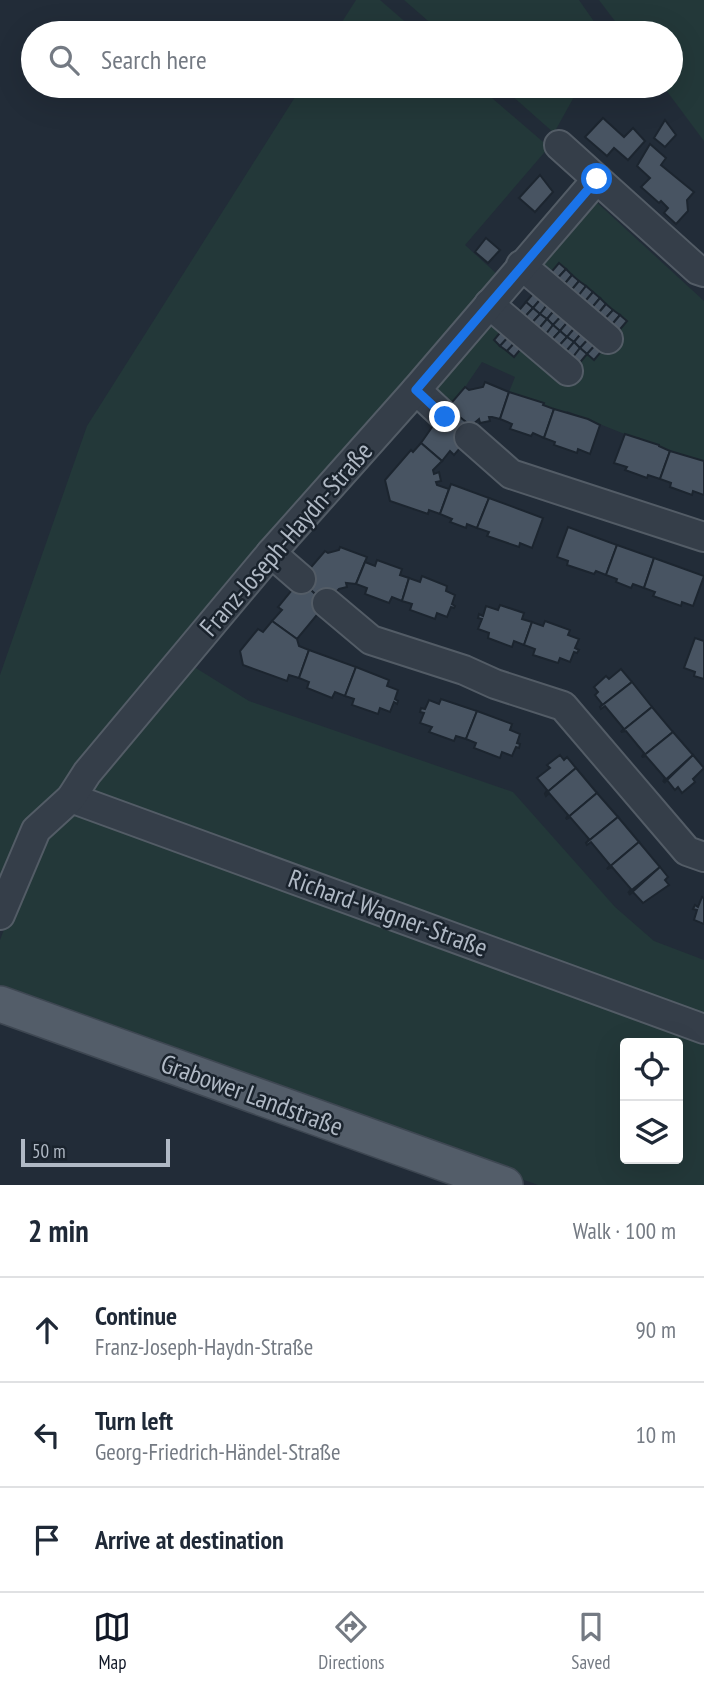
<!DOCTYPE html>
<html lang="en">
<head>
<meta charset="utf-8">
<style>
	:root { --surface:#fff; --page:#f6f6f7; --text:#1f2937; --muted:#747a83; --line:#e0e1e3; --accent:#111827 }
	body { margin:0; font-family:"PT Sans Narrow",sans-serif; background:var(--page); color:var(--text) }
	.controls { position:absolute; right:21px; bottom:21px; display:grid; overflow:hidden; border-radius:7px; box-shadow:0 7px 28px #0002 }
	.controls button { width:63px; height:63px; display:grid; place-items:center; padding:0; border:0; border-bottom:2px solid var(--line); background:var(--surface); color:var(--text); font:35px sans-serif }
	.scale { position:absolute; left:21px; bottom:18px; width:149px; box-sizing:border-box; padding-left:7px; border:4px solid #b0b9c5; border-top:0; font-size:19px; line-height:24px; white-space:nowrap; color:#b0b9c5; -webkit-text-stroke:5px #1a232d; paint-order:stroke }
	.stop { position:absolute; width:21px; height:21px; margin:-16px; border:5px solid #1a73e8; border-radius:50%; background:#fff }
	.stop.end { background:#1a73e8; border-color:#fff; box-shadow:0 2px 7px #0008 }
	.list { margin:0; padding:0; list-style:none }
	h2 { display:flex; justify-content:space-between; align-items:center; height:91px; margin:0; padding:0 28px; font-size:30px }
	h2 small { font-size:23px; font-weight:400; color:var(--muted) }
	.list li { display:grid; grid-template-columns:46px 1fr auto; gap:21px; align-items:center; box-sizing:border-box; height:105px; padding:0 28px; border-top:2px solid var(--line) }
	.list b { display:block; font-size:26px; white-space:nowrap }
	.list p { margin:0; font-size:23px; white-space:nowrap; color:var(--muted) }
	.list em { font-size:23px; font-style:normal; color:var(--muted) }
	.icon { flex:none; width:38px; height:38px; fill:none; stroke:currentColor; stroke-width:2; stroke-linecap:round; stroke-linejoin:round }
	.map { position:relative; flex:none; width:704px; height:1185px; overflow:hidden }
	.search { position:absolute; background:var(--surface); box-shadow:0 7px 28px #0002; left:21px; right:21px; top:21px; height:77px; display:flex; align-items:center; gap:18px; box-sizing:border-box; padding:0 24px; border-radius:38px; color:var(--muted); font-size:26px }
	.sheet { height:406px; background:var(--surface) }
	nav { display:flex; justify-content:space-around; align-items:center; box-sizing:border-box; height:98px; border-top:2px solid var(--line); background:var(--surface); font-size:19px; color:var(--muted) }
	nav a { display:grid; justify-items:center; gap:4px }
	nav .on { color:var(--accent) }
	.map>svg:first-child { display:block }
	.green { fill:#233839; fill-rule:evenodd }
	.building { fill:#485462; stroke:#1c252f; stroke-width:2 }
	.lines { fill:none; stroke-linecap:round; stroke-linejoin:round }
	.minor-casing { stroke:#535c66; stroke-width:32 }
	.major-casing { stroke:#3e4752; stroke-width:38 }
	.minor { stroke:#353e49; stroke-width:28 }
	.major { stroke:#535d69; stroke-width:35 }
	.route { stroke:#1a73e8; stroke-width:9 }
	.labels { text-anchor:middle; stroke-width:5; stroke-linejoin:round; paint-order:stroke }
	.street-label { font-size:26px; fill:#b0b9c5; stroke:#1a232d }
</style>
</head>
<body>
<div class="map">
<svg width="704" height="1185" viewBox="0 0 704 1185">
	<rect width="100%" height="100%" fill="#222c38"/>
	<g class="green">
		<polygon points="356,0 380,0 418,33 335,33"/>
		<polygon points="404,0 579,0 602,33 442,33"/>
		<polygon points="599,0 704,0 704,141 663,86 671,86 671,33 624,33"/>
		<polygon points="302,86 478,86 549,147 465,245 498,275 262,551 0,899 0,675 87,426"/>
		<polygon points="501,86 580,86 554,133"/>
		<polygon points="592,198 704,301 704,461 670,451 638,437 637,439 567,411 566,413 543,405 543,402 509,392 515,377 482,362 465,387 447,408 435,396 434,379 486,317 504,328 494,340 513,357 524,345 566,380 587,354 594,359 626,322 559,264 548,276 536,265"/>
		<polygon points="191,665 249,701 513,792 615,907 654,941 704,960 704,1021 98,797 92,785"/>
		<path d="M77 814 704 1035V1185H538L0 992V940L34 852 66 816ZM625 1043H678V1159H625Z"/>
	</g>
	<g class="building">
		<polygon points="603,118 624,137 633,128 645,141 628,160 614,148 607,156 585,137"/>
		<polygon points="665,120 676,135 665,147 654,138"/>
		<polygon points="650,144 666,158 661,165 694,192 687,200 688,211 676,224 664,213 668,208 661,201 659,203 641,187 650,178 637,166"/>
		<polygon points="540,175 553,192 535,212 519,198"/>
		<polygon points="486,238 500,250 488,263 475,252"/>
		<polygon points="559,263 566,269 555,281 548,276"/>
		<polygon points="566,269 572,275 562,287 555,281"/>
		<polygon points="572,275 579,281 569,293 562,287"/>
		<polygon points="579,281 586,286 576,299 569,293"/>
		<polygon points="586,286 593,292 582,305 576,299"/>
		<polygon points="537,289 544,295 533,308 526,302"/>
		<polygon points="593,292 600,298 589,311 582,305"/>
		<polygon points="544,295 550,301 540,314 533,308"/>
		<polygon points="600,298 606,304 596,316 589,311"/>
		<polygon points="550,301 557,307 547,319 540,314"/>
		<polygon points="526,302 533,308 522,320 516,314"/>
		<polygon points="606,304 613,310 602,322 596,316"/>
		<polygon points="557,307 564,313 553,325 547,319"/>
		<polygon points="533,308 540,314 529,326 522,320"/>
		<polygon points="613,310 620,315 609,328 602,322"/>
		<polygon points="564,313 571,318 560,331 553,325"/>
		<polygon points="540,314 547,319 536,332 529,326"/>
		<polygon points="620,315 627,321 616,334 609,328"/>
		<polygon points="571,318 578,324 567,337 560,331"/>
		<polygon points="547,319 553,325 543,338 536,332"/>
		<polygon points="578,324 584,330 574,342 567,337"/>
		<polygon points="553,325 560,331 549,343 543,338"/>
		<polygon points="504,328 511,334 500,346 494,340"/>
		<polygon points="584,330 591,336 580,348 574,342"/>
		<polygon points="560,331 567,337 556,349 549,343"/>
		<polygon points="511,334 518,339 507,351 500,346"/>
		<polygon points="591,336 598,342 587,354 580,348"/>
		<polygon points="567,337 574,342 563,355 556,349"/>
		<polygon points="518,339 524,345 514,357 507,351"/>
		<polygon points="574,342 580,348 570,361 563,355"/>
		<polygon points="598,342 605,347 594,360 587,354"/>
		<polygon points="580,348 587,354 577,366 570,361"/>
		<polygon points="485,382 509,392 500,419 492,417 489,417 490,421 480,423 479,419 471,426 447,408 465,387 469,390 483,387"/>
		<polygon points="509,392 544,403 543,405 554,409 544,438 533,433 531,436 510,429 512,424 500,419"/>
		<polygon points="554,409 588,419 600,425 590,454 578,449 577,453 554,445 555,442 544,438"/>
		<polygon points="451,410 476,430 454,455 450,451 442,461 421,443 437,420"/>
		<polygon points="625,434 659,445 659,446 670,451 660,479 648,475 647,478 625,470 627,467 614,463"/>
		<polygon points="421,443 442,461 433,470 434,474 439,472 441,481 436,482 437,485 449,489 440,514 429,510 428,514 390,501 385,480 411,450 413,452"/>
		<polygon points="670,451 704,461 704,495 693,491 692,495 670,487 671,483 660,479"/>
		<polygon points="451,484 489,498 477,528 467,524 466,528 450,522 452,519 440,514"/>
		<polygon points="489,498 543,518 532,548 520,543 519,547 487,536 489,532 477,528"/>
		<polygon points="568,527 617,545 606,575 596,571 594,574 567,565 568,561 557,557"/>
		<polygon points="617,545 654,558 644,588 633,584 631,588 616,582 617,579 606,575"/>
		<polygon points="340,547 367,557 356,584 346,583 347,587 339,589 326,604 300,580 325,551 328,553 339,550"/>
		<polygon points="654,558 704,576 693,606 682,602 681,606 653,596 655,592 644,588"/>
		<polygon points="377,560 402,569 400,575 409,578 402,601 392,597 389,603 365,594 367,588 356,584 365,562 375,566"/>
		<polygon points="422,576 447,586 446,591 455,595 452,604 455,606 454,608 451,607 447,617 437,613 435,619 410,610 412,604 402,601 409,578 420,582"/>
		<polygon points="300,580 326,604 297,639 272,621 282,610 278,607"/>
		<polygon points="500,605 524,613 522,619 532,622 524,645 514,641 512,647 488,638 489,633 478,629 482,619 478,618 479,614 483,616 486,606 498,610"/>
		<polygon points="272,621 297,639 299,646 309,650 299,678 289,675 287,681 243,665 240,651 258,629 263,632"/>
		<polygon points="545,621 570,630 568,635 579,639 575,648 579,650 577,653 574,652 570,662 560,658 558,663 533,655 535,649 524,645 532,622 543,626"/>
		<polygon points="695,638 704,641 704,679 694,676 695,672 684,668"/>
		<polygon points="309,650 356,667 345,696 335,692 332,698 307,688 309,682 299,678"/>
		<polygon points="356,667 389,680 387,686 398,690 395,699 398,701 397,704 394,702 390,712 380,708 378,714 352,705 354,699 345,696"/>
		<polygon points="621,669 632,682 600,707 602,704 595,695 598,692 594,687 606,676 609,679"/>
		<polygon points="632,682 652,707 621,732 624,729 605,706 601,709 600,707"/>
		<polygon points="441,699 477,711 466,739 456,736 454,741 429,732 432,727 420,723 424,713 420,712 421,708 425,709 429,700 439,704"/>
		<polygon points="652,707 673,732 642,757 644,753 626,731 621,732"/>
		<polygon points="477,711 512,724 510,730 520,734 517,743 520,744 519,748 516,747 512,756 502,752 500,758 474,748 476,743 466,739"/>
		<polygon points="673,732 693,755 663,782 665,778 646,756 642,757"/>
		<polygon points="560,755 564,760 567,757 576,768 545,794 547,790 537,778 550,768 547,765"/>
		<polygon points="693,755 704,768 693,779 695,782 682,793 678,787 675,790 667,780 664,783"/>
		<polygon points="576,768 597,793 566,819 568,815 549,793 546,796 545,794"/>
		<polygon points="597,793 618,817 586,843 589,839 570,817 566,819"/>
		<polygon points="618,817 639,842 607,869 610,865 591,842 587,845 586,843"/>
		<polygon points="639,842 660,867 628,893 631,889 612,867 607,869"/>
		<polygon points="660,867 668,877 665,880 669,885 643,903 633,892 629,895"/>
		<polygon points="702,897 704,898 704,924 694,920 697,910 693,909 695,905 698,907"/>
	</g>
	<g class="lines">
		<g class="minor-casing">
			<g id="minor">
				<polyline points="559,145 698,270 704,272"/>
				<polyline points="521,265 608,339"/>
				<polyline points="489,304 568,371"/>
				<polyline points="416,390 445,417"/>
				<polyline points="469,437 511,474 704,537"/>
				<polyline points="271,553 301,579"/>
				<polyline points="327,603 371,640 464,670 495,684 563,706 687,851 704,857"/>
				<polyline points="71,798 704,1029"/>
				<polyline points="0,915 36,830 71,798 87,773 271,553 416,390 597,179"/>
			</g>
		</g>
		<g class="major-casing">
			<polyline id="major" points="0,1004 505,1185"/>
		</g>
		<use href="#minor" class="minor"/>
		<use href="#major" class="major"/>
	</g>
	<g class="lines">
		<polyline class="route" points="445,417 416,390 597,179"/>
	</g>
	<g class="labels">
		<g class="street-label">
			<text transform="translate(286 539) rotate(-49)" y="9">Franz-Joseph-Haydn-Straße</text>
			<text transform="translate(388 913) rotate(20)" y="9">Richard-Wagner-Straße</text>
			<text transform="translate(252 1095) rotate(20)" y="9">Grabower Landstraße</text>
		</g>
	</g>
</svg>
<div class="controls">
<button><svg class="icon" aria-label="locate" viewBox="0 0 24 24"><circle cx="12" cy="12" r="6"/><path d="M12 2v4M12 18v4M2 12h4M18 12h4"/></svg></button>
<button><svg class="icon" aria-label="layers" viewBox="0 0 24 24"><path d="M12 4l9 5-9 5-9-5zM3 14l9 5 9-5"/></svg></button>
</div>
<div class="scale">50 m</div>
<div class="stop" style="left:597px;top:179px"></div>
<div class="stop end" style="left:445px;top:417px"></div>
<div class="search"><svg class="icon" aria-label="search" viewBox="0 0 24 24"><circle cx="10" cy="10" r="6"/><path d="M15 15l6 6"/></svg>Search here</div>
</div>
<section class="sheet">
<h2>2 min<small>Walk · 100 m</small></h2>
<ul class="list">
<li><svg class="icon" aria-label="ahead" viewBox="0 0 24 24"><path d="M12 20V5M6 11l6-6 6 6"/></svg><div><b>Continue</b><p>Franz-Joseph-Haydn-Straße</p></div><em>90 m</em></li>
<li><svg class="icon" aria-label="left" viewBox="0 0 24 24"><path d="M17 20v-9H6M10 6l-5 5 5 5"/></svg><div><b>Turn left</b><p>Georg-Friedrich-Händel-Straße</p></div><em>10 m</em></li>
<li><svg class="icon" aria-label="arrive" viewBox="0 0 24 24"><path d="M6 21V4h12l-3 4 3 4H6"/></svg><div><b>Arrive at destination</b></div></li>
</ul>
</section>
<nav>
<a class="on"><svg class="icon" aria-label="map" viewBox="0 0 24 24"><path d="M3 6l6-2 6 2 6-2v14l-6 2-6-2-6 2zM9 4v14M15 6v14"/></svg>Map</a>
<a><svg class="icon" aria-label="directions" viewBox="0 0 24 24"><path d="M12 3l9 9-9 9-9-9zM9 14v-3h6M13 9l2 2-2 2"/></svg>Directions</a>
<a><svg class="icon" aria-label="saved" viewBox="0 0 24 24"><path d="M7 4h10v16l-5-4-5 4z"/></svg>Saved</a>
</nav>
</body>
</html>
